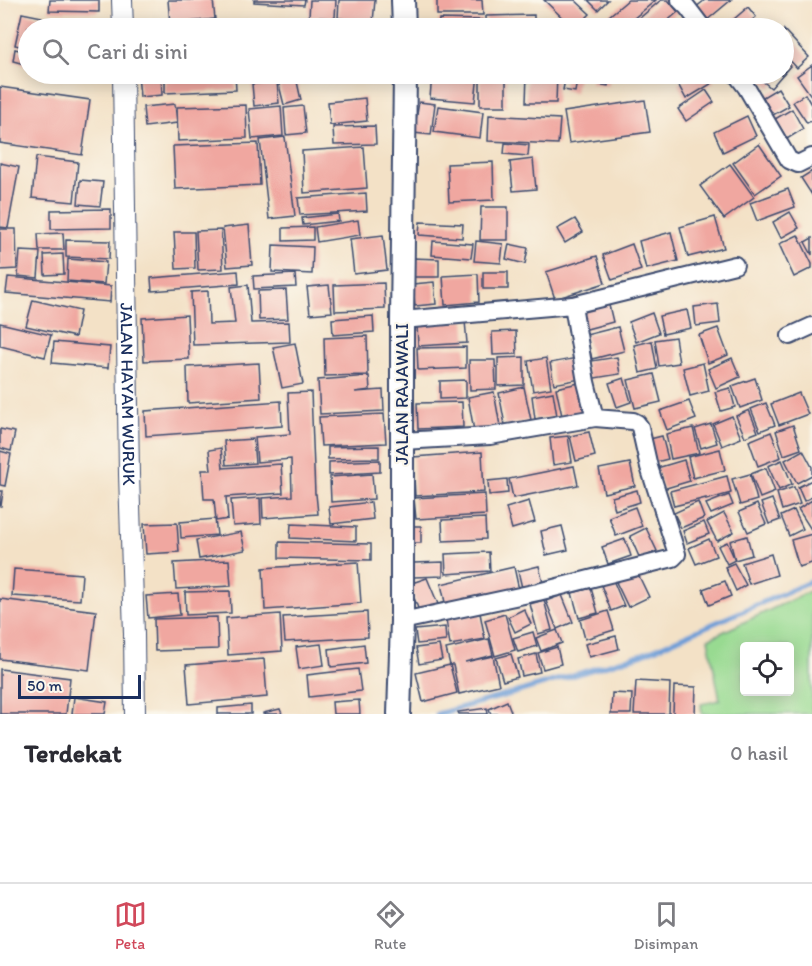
<!DOCTYPE html>
<html lang="id">
<head>
<meta charset="utf-8">
<style>
	:root { --surface:#fff; --page:#f2f2f3; --text:#2b2b33; --muted:#7c7c81; --line:#e1e1e2; --accent:#d1495b }
	body { margin:0; font-family:Itim,sans-serif; background:var(--page); color:var(--text) }
	.controls { position:absolute; right:18px; bottom:18px; display:grid; overflow:hidden; border-radius:6px; box-shadow:0 3px 15px #0003 }
	.controls button { width:54px; height:54px; display:grid; place-items:center; padding:0; border:0; border-bottom:2px solid var(--line); background:var(--surface); color:var(--text); font:30px sans-serif }
	.scale { position:absolute; left:18px; bottom:15px; width:123px; box-sizing:border-box; padding-left:6px; border:3px solid #1b2f5e; border-top:0; font-size:16px; line-height:21px; white-space:nowrap; color:#1b2f5e; -webkit-text-stroke:4px #fbf7ec; paint-order:stroke }
	.list { margin:0; padding:0; list-style:none }
	h2 { display:flex; justify-content:space-between; align-items:center; height:78px; margin:0; padding:0 24px; font-size:26px }
	h2 small { font-size:20px; font-weight:400; color:var(--muted) }
	.icon { flex:none; width:33px; height:33px; fill:none; stroke:currentColor; stroke-width:2; stroke-linecap:round; stroke-linejoin:round }
	.map { position:relative; flex:none; width:812px; height:714px; overflow:hidden }
	.search { position:absolute; background:var(--surface); box-shadow:0 3px 15px #0003; left:18px; right:18px; top:18px; height:66px; display:flex; align-items:center; gap:15px; box-sizing:border-box; padding:0 21px; border-radius:33px; color:var(--muted); font-size:22px }
	.sheet { height:168px; background:var(--surface) }
	nav { display:flex; justify-content:space-around; align-items:center; box-sizing:border-box; height:84px; border-top:2px solid var(--line); background:var(--surface); font-size:16px; color:var(--muted) }
	nav a { display:grid; justify-items:center; gap:3px }
	nav .on { color:var(--accent) }
	.map>svg:first-child { display:block }
	.green { fill:#98da91; stroke:#5a8478; stroke-width:1.5; fill-rule:evenodd }
	.lines { fill:none; stroke-linecap:round; stroke-linejoin:round }
	.stream { stroke:#6d9dd7; stroke-width:5 }
	.building { fill:#f0a7a0 }
	.minor-casing { stroke:#3b4a6e; stroke-width:20 }
	.tertiary-casing { stroke:#3b4a6e; stroke-width:22 }
	.secondary-casing { stroke:#3b4a6e; stroke-width:26 }
	.minor { stroke:#fff; stroke-width:16 }
	.tertiary { stroke:#fff; stroke-width:20 }
	.secondary { stroke:#fff; stroke-width:22 }
	.labels { text-anchor:middle; stroke-width:4.5; stroke-linejoin:round; paint-order:stroke }
	.street-label { font-size:18px; fill:#1b2f5e; stroke:#fbf7ec }
</style>
</head>
<body>
<div class="map">
<svg width="812" height="714" viewBox="0 0 812 714">
	<rect width="100%" height="100%" fill="#fbf7ec"/>
	<filter id="ink" filterUnits="userSpaceOnUse"><feTurbulence type="fractalNoise" baseFrequency=".0167" numOctaves="2"/><feDisplacementMap in="SourceGraphic" scale="12" xChannelSelector="R" yChannelSelector="G"/><feConvolveMatrix kernelMatrix="1 2 1 2 8 2 1 2 1" color-interpolation-filters="sRGB"/></filter>
	<filter id="wash" filterUnits="userSpaceOnUse"><feTurbulence type="fractalNoise" baseFrequency=".008" numOctaves="4" result="noise"/><feDisplacementMap in="SourceGraphic" scale="24" xChannelSelector="R" yChannelSelector="G"/><feGaussianBlur stdDeviation="1.35" result="paint"/><feColorMatrix in="noise" values="0 0 0 0 0 0 0 0 0 0 0 0 0 0 0 0 0 1.4 0 .05"/><feComposite in="paint" operator="in"/></filter>
	<g filter="url(#wash)">
		<rect width="100%" height="100%" fill="#f3e1c6"/>
		<path class="green" d="M812 590V714H702L701 704 720 700 708 639ZM744 646H790V692H744Z"/>
		<g class="lines">
			<polyline class="stream" points="437,714 511,694 643,654 812,581"/>
		</g>
		<g id="blocks">
			<g class="building">
				<polygon points="50,0 99,0 99,12 49,11"/>
				<polygon points="168,0 213,0 215,19 170,24"/>
				<polygon points="254,0 305,0 304,5 254,2"/>
				<polygon points="310,0 336,0 335,18 309,17"/>
				<polygon points="339,0 375,0 373,22 338,18"/>
				<polygon points="437,0 482,0 483,15 437,15"/>
				<polygon points="544,0 575,0 590,14 576,28 573,28"/>
				<polygon points="588,0 608,0 598,10"/>
				<polygon points="628,0 656,0 622,28 620,28 609,16"/>
				<polygon points="661,0 668,0 678,12 659,28 628,28"/>
				<polygon points="705,0 731,0 706,21 695,8"/>
				<polygon points="748,7 756,17 742,28 729,28 726,26"/>
				<polygon points="22,13 42,17 39,28 28,28 28,48 15,45"/>
				<polygon points="534,15 534,28 486,28 486,16"/>
				<polygon points="439,19 482,20 482,28 438,28"/>
				<polygon points="312,22 367,24 367,28 312,28"/>
				<polygon points="784,30 809,57 797,68 784,54"/>
				<polygon points="15,49 28,52 28,65 13,61"/>
				<polygon points="784,60 790,66 784,73"/>
				<polygon points="812,65 812,97 797,76"/>
				<polygon points="161,74 162,95 140,97 138,75"/>
				<polygon points="200,74 235,74 236,90 165,93 165,75"/>
				<polygon points="332,74 364,74 362,81"/>
				<polygon points="432,74 478,74 475,102 430,98"/>
				<polygon points="527,74 557,74 556,103 526,103"/>
				<polygon points="566,74 578,75 575,92 563,90"/>
				<polygon points="593,74 610,74 608,86 591,83"/>
				<polygon points="697,74 709,74 714,82 686,99 678,84"/>
				<polygon points="754,74 783,74 771,88"/>
				<polygon points="296,77 301,100 284,105 278,81"/>
				<polygon points="506,78 506,106 480,106 480,79"/>
				<polygon points="277,82 279,103 254,106 252,84"/>
				<polygon points="0,87 90,100 82,155 0,143"/>
				<polygon points="778,88 789,106 773,115 763,97"/>
				<polygon points="706,90 714,102 686,121 678,109"/>
				<polygon points="805,94 812,106 812,120 807,123 793,102"/>
				<polygon points="365,98 367,121 330,125 328,102"/>
				<polygon points="645,100 650,132 569,143 564,112"/>
				<polygon points="419,102 435,104 431,135 414,133"/>
				<polygon points="175,104 177,123 145,127 143,107"/>
				<polygon points="246,105 247,138 178,141 177,107"/>
				<polygon points="281,106 283,136 252,139 249,109"/>
				<polygon points="303,106 306,133 286,135 284,108"/>
				<polygon points="438,106 483,112 480,138 434,132"/>
				<polygon points="792,109 803,129 787,139 775,119"/>
				<polygon points="489,115 560,119 558,144 488,141"/>
				<polygon points="747,116 756,136 723,152 714,132"/>
				<polygon points="375,126 376,144 334,145 333,127"/>
				<polygon points="285,137 295,216 269,219 260,140"/>
				<polygon points="258,143 260,185 175,189 173,146"/>
				<polygon points="505,143 529,145 528,156 504,154"/>
				<polygon points="759,144 781,176 755,194 733,163"/>
				<polygon points="364,147 367,188 304,193 302,151"/>
				<polygon points="36,157 78,162 74,202 32,198"/>
				<polygon points="533,159 536,189 513,191 510,162"/>
				<polygon points="493,162 494,200 449,202 447,164"/>
				<polygon points="0,163 19,167 8,228 0,227"/>
				<polygon points="730,164 754,197 724,219 700,186"/>
				<polygon points="812,171 812,195 801,178"/>
				<polygon points="80,180 103,182 100,206 78,204"/>
				<polygon points="788,189 795,207 757,221 750,203"/>
				<polygon points="366,193 367,211 300,215 298,198"/>
				<polygon points="481,207 508,207 508,240 480,240"/>
				<polygon points="111,209 111,228 51,229 51,210"/>
				<polygon points="790,212 799,228 781,238 773,222"/>
				<polygon points="338,214 339,221 303,225 302,218"/>
				<polygon points="715,217 724,248 688,257 680,227"/>
				<polygon points="575,219 583,232 565,243 557,229"/>
				<polygon points="358,220 360,235 317,242 315,227"/>
				<polygon points="420,222 463,224 462,238 419,235"/>
				<polygon points="249,225 252,265 227,267 223,228"/>
				<polygon points="313,227 313,240 283,241 283,228"/>
				<polygon points="0,229 16,229 17,269 0,270"/>
				<polygon points="221,230 223,269 198,270 196,231"/>
				<polygon points="174,232 194,232 195,268 176,269"/>
				<polygon points="671,232 678,261 646,269 639,241"/>
				<polygon points="63,233 64,250 39,250 38,234"/>
				<polygon points="383,235 387,270 354,274 350,239"/>
				<polygon points="798,235 812,264 812,268 794,277 779,244"/>
				<polygon points="812,238 812,255 805,242"/>
				<polygon points="66,240 110,241 109,259 66,257"/>
				<polygon points="433,241 473,244 471,258 432,255"/>
				<polygon points="476,241 503,244 501,263 474,261"/>
				<polygon points="509,244 528,248 525,264 506,259"/>
				<polygon points="632,244 641,270 612,280 603,255"/>
				<polygon points="273,245 313,247 312,274 272,272"/>
				<polygon points="20,251 40,252 38,278 18,276"/>
				<polygon points="63,254 64,274 45,275 44,255"/>
				<polygon points="597,256 605,283 555,299 546,272"/>
				<polygon points="411,258 439,259 439,277 411,277"/>
				<polygon points="68,259 106,262 104,284 67,281"/>
				<polygon points="238,271 239,284 152,291 151,278"/>
				<rect x="483" y="272" width="25" height="17"/>
				<polygon points="295,274 296,287 254,289 253,276"/>
				<polygon points="478,274 479,302 445,305 443,276"/>
				<polygon points="8,277 111,286 110,302 6,293"/>
				<polygon points="434,282 436,304 415,306 413,284"/>
				<polygon points="384,283 385,309 335,311 334,285"/>
				<polygon points="248,285 251,323 289,322 290,342 193,345 191,292 208,291 209,324 235,323 231,287"/>
				<polygon points="329,285 332,312 310,314 307,287"/>
				<polygon points="286,290 288,319 259,320 258,291"/>
				<polygon points="33,300 80,311 75,337 26,326"/>
				<polygon points="608,301 613,322 583,330 577,308"/>
				<polygon points="718,304 720,323 696,326 694,307"/>
				<polygon points="687,310 691,328 663,334 659,316"/>
				<polygon points="652,313 659,333 636,342 629,322"/>
				<polygon points="187,315 189,359 144,361 142,318"/>
				<polygon points="373,316 374,332 333,335 332,319"/>
				<polygon points="465,321 467,343 418,346 417,324"/>
				<polygon points="0,323 51,335 45,357 0,346"/>
				<polygon points="618,327 624,351 592,359 586,335"/>
				<polygon points="718,328 728,355 708,363 699,335"/>
				<polygon points="516,331 517,354 493,355 492,332"/>
				<polygon points="367,336 368,375 325,376 324,338"/>
				<polygon points="675,337 679,363 659,366 655,340"/>
				<polygon points="652,341 657,369 640,373 634,345"/>
				<polygon points="54,342 110,347 108,368 52,363"/>
				<polygon points="295,343 303,384 282,388 273,347"/>
				<polygon points="466,347 466,368 418,370 417,348"/>
				<polygon points="524,357 524,385 498,386 498,358"/>
				<polygon points="617,357 620,374 589,379 585,362"/>
				<polygon points="546,358 551,388 533,391 528,361"/>
				<polygon points="577,358 581,379 554,384 550,363"/>
				<polygon points="732,358 740,377 716,388 708,369"/>
				<polygon points="469,360 495,360 496,389 470,390"/>
				<polygon points="259,363 261,398 188,403 187,367"/>
				<polygon points="703,363 709,391 690,396 683,368"/>
				<polygon points="654,374 661,402 635,408 628,380"/>
				<polygon points="369,376 370,390 355,392 383,390 384,411 320,414 318,380"/>
				<polygon points="624,378 631,402 617,407 609,383"/>
				<polygon points="755,378 762,400 740,408 732,386"/>
				<polygon points="466,380 466,398 440,399 440,381"/>
				<polygon points="579,383 584,412 562,416 556,388"/>
				<polygon points="524,387 531,420 505,425 499,393"/>
				<polygon points="730,388 735,407 721,411 715,392"/>
				<polygon points="311,392 315,494 316,494 318,514 263,518 262,498 292,496 291,459 257,462 255,437 290,434 288,393"/>
				<polygon points="494,392 500,426 474,431 468,397"/>
				<polygon points="553,392 557,416 535,419 532,396"/>
				<polygon points="799,393 808,414 779,425 771,404"/>
				<polygon points="281,401 282,426 146,436 145,411"/>
				<polygon points="689,401 696,419 667,430 660,411"/>
				<polygon points="462,402 463,427 418,429 417,403"/>
				<polygon points="766,403 775,425 760,431 751,409"/>
				<polygon points="749,410 758,432 745,437 736,416"/>
				<polygon points="384,414 386,443 321,446 319,417"/>
				<polygon points="732,416 741,438 722,446 713,424"/>
				<polygon points="711,424 717,443 701,448 695,429"/>
				<polygon points="793,425 801,449 784,455 776,431"/>
				<polygon points="693,428 699,453 671,459 666,434"/>
				<polygon points="0,429 15,432 11,451 0,448"/>
				<polygon points="589,432 595,456 576,461 570,436"/>
				<polygon points="771,432 781,457 758,466 749,441"/>
				<polygon points="568,436 572,462 553,465 550,438"/>
				<polygon points="662,436 668,459 652,463 646,440"/>
				<polygon points="253,439 255,463 226,465 224,441"/>
				<polygon points="379,446 379,458 328,459 328,447"/>
				<polygon points="221,448 223,468 281,464 283,493 226,497 228,519 216,521 214,499 204,499 202,470 211,470 209,450"/>
				<polygon points="720,449 725,470 693,478 688,457"/>
				<polygon points="803,450 812,467 812,475 797,483 785,460"/>
				<polygon points="0,451 11,454 5,486 0,485"/>
				<polygon points="482,452 484,492 415,496 413,457"/>
				<polygon points="380,460 380,472 329,475 329,462"/>
				<polygon points="684,460 690,481 663,489 657,468"/>
				<polygon points="782,460 792,484 779,490 768,466"/>
				<polygon points="630,463 635,486 604,493 599,469"/>
				<polygon points="574,466 578,485 513,498 509,479"/>
				<polygon points="766,468 775,492 760,498 751,474"/>
				<polygon points="372,474 374,499 331,502 330,477"/>
				<polygon points="750,474 757,500 740,505 732,479"/>
				<polygon points="727,476 731,493 706,500 706,498 674,506 670,491"/>
				<polygon points="507,479 508,493 489,495 488,481"/>
				<polygon points="812,480 812,497 804,501 798,487"/>
				<polygon points="794,487 800,504 782,510 777,493"/>
				<polygon points="637,490 640,502 615,510 612,497"/>
				<polygon points="0,491 3,491 1,506 0,506"/>
				<polygon points="485,494 486,515 416,519 414,498"/>
				<polygon points="729,495 733,505 711,514 706,504"/>
				<polygon points="260,498 261,524 233,526 231,500"/>
				<polygon points="772,499 780,520 769,524 761,503"/>
				<polygon points="812,500 812,531 798,509"/>
				<polygon points="529,501 535,522 512,529 506,508"/>
				<polygon points="371,502 373,519 331,524 329,507"/>
				<polygon points="698,502 704,518 681,528 674,513"/>
				<polygon points="757,504 766,524 748,532 739,512"/>
				<polygon points="635,507 642,526 616,536 609,517"/>
				<polygon points="794,510 803,529 789,536 781,516"/>
				<polygon points="724,513 734,532 717,541 707,522"/>
				<polygon points="485,518 486,539 443,541 442,520"/>
				<polygon points="215,519 217,535 181,538 180,522"/>
				<polygon points="704,522 709,534 687,543 683,531"/>
				<polygon points="177,523 179,552 146,554 144,524"/>
				<polygon points="291,524 356,527 356,541 290,538"/>
				<polygon points="409,526 421,526 421,543 410,543"/>
				<polygon points="562,526 568,550 546,555 541,531"/>
				<polygon points="646,528 657,551 640,559 630,536"/>
				<polygon points="241,532 245,550 199,559 196,540"/>
				<polygon points="812,534 812,563 799,567 791,540"/>
				<polygon points="747,536 752,555 735,560 730,541"/>
				<polygon points="625,539 631,556 608,564 602,547"/>
				<polygon points="709,539 716,556 696,564 689,548"/>
				<polygon points="279,542 371,544 371,560 279,558"/>
				<polygon points="727,542 735,560 727,564 718,546"/>
				<polygon points="489,552 490,571 446,574 445,554"/>
				<polygon points="771,554 777,575 749,584 742,563"/>
				<polygon points="229,560 231,586 176,589 174,563"/>
				<polygon points="358,562 361,603 265,610 263,568"/>
				<polygon points="443,562 443,576 414,577 414,563"/>
				<polygon points="734,563 746,585 736,591 725,567"/>
				<polygon points="539,566 543,583 522,588 518,571"/>
				<polygon points="514,567 519,590 446,607 441,584"/>
				<polygon points="14,569 82,574 80,600 12,596"/>
				<polygon points="637,572 649,597 628,607 616,582"/>
				<polygon points="427,578 438,604 419,611 409,584"/>
				<polygon points="613,580 624,606 611,611 601,585"/>
				<polygon points="725,581 731,596 709,605 703,589"/>
				<polygon points="591,588 598,613 579,618 572,593"/>
				<polygon points="230,591 231,613 186,615 185,592"/>
				<polygon points="178,594 180,615 148,618 146,596"/>
				<polygon points="562,595 573,622 557,629 546,601"/>
				<polygon points="0,599 96,611 89,670 0,659"/>
				<polygon points="544,600 552,630 538,634 530,604"/>
				<polygon points="524,609 531,624 515,632 508,617"/>
				<polygon points="608,611 614,630 585,639 580,620"/>
				<polygon points="367,612 368,637 285,642 283,617"/>
				<polygon points="480,613 485,639 450,645 446,619"/>
				<polygon points="280,614 282,651 228,655 226,618"/>
				<polygon points="505,614 515,650 495,656 485,620"/>
				<polygon points="217,617 218,649 155,651 154,619"/>
				<polygon points="445,627 446,641 417,644 415,630"/>
				<polygon points="557,630 562,643 541,651 536,638"/>
				<polygon points="533,632 537,646 518,652 513,638"/>
				<polygon points="616,636 619,649 589,657 585,644"/>
				<polygon points="489,639 493,655 465,662 493,656 499,685 459,694 453,665 450,665 446,649"/>
				<polygon points="321,644 324,665 299,669 296,647"/>
				<polygon points="364,644 366,663 331,667 329,649"/>
				<polygon points="439,645 442,660 419,664 416,648"/>
				<polygon points="557,647 561,664 543,669 538,653"/>
				<polygon points="511,654 518,677 503,681 496,658"/>
				<polygon points="536,654 540,672 522,676 518,659"/>
				<polygon points="264,659 267,697 189,704 186,665"/>
				<polygon points="450,665 457,693 423,702 416,673"/>
				<polygon points="0,669 70,678 66,714 0,714"/>
				<polygon points="358,669 361,691 309,697 307,675"/>
				<polygon points="636,681 670,683 669,714 634,714"/>
				<polygon points="674,686 696,687 695,714 673,714"/>
				<polygon points="612,693 632,694 631,714 611,714"/>
				<polygon points="74,697 107,702 105,714 72,714"/>
				<polygon points="359,700 360,714 333,714 332,702"/>
				<polygon points="507,701 512,714 491,714 489,709"/>
				<polygon points="251,705 251,714 218,714 218,708"/>
				<polygon points="487,708 488,714 459,714 458,712"/>
				<polygon points="280,709 282,714 263,714 263,713"/>
			</g>
		</g>
	</g>
	<g filter="url(#ink)">
		<use href="#blocks" fill-opacity="0" stroke="#3b4a6e" stroke-width="1.5"/>
		<g class="lines">
			<g class="minor-casing">
				<g id="minor">
					<polyline points="680,0 687,7 703,28"/>
					<polyline points="736,74 746,87 789,160 798,164 812,157"/>
					<polyline points="573,305 735,265"/>
					<polyline points="790,336 812,326"/>
					<polyline points="402,441 490,436 595,418"/>
					<polyline points="402,621 538,592 673,558 677,554 649,467 640,427 637,423 633,421 595,418 586,382 573,305 402,320"/>
				</g>
			</g>
			<g class="tertiary-casing">
				<g id="tertiary">
					<polyline points="122,0 123,28"/>
					<path id="s1" d="M123 74 129 474 134 634 135 714"/>
				</g>
			</g>
			<g class="secondary-casing">
				<g id="secondary">
					<polyline points="403,0 404,28"/>
					<polyline points="399,714 402,621 402,320 405,74"/>
				</g>
			</g>
			<use href="#minor" class="minor"/>
			<use href="#tertiary" class="tertiary"/>
			<use href="#secondary" class="secondary"/>
		</g>
	</g>
	<g class="labels">
		<g class="street-label">
			<text dy="6" stroke="none"><textPath href="#s1" startOffset="320">JALAN HAYAM WURUK</textPath></text>
			<text transform="translate(402 394) rotate(-90)" y="6">JALAN RAJAWALI</text>
		</g>
	</g>
</svg>
<div class="controls">
<button><svg class="icon" aria-label="locate" viewBox="0 0 24 24"><circle cx="12" cy="12" r="6"/><path d="M12 2v4M12 18v4M2 12h4M18 12h4"/></svg></button>
</div>
<div class="scale">50 m</div>
<div class="search"><svg class="icon" aria-label="search" viewBox="0 0 24 24"><circle cx="10" cy="10" r="6"/><path d="M15 15l6 6"/></svg>Cari di sini</div>
</div>
<section class="sheet">
<h2>Terdekat<small>0 hasil</small></h2>
<ul class="list">
</ul>
</section>
<nav>
<a class="on"><svg class="icon" aria-label="map" viewBox="0 0 24 24"><path d="M3 6l6-2 6 2 6-2v14l-6 2-6-2-6 2zM9 4v14M15 6v14"/></svg>Peta</a>
<a><svg class="icon" aria-label="directions" viewBox="0 0 24 24"><path d="M12 3l9 9-9 9-9-9zM9 14v-3h6M13 9l2 2-2 2"/></svg>Rute</a>
<a><svg class="icon" aria-label="saved" viewBox="0 0 24 24"><path d="M7 4h10v16l-5-4-5 4z"/></svg>Disimpan</a>
</nav>
</body>
</html>
